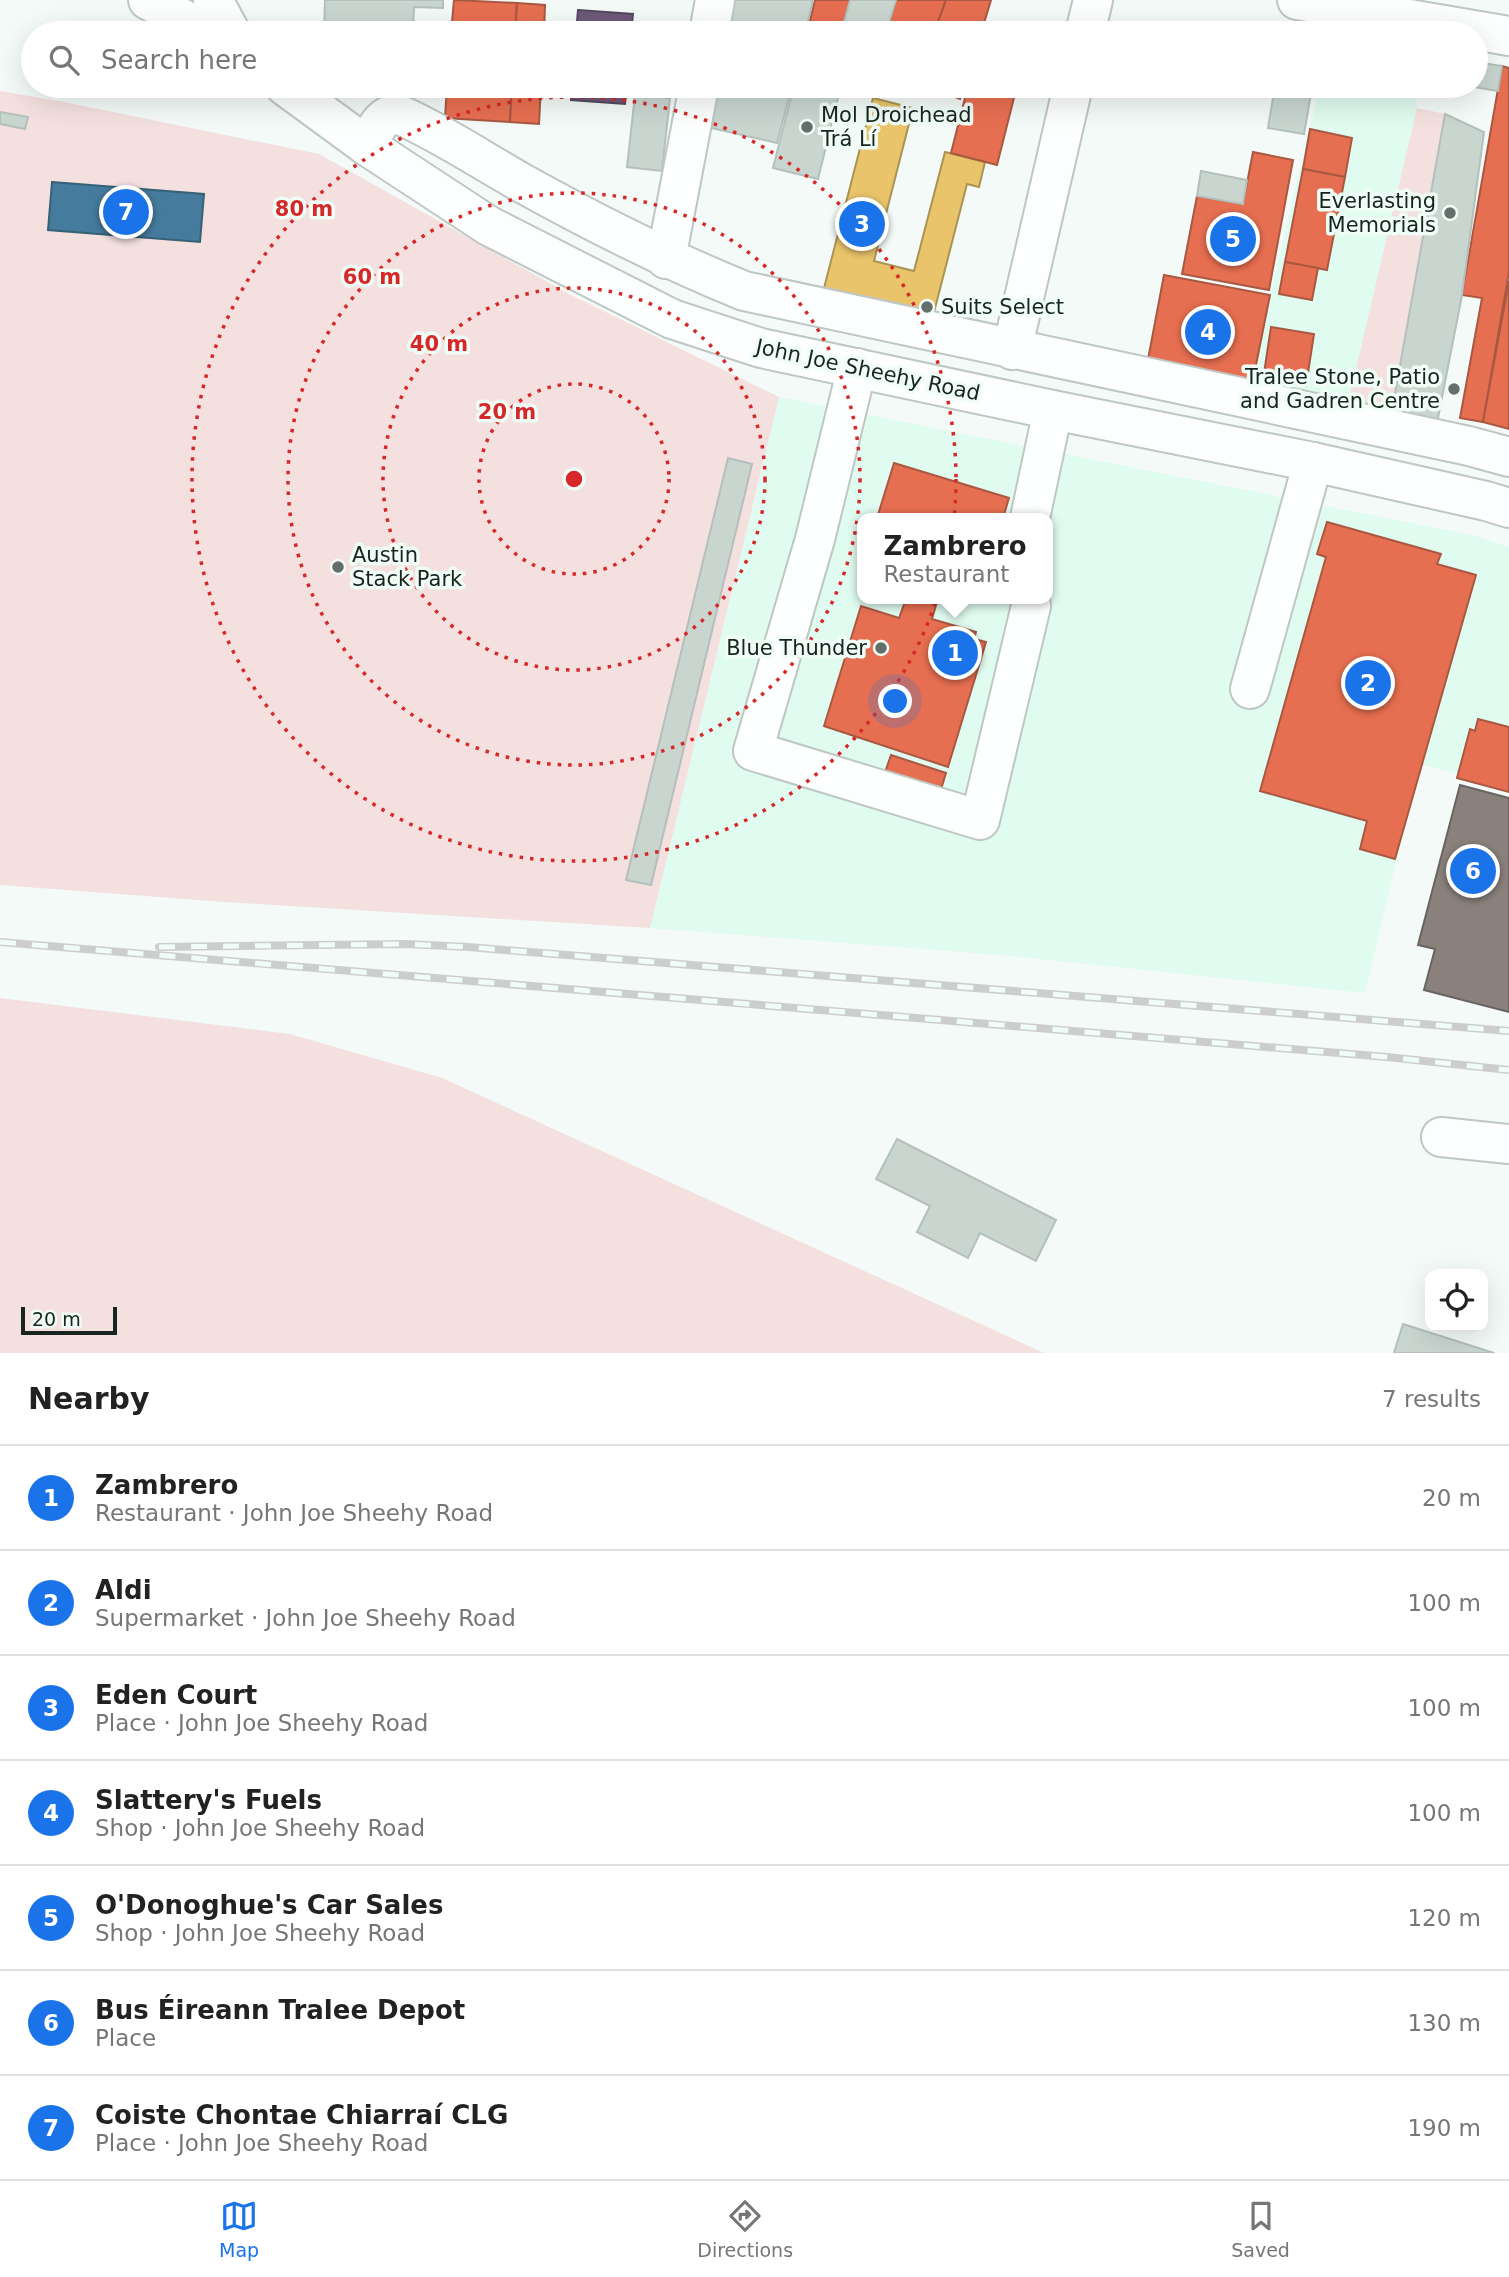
<!DOCTYPE html>
<html lang="en">
<head>
<meta charset="utf-8">
<style>
	:root { --surface:#fff; --page:#f2f2f2; --text:#222; --muted:#767676; --line:#e0e0e0; --accent:#1a73e8 }
	body { margin:0; font-family:"DejaVu Sans",sans-serif; background:var(--page); color:var(--text) }
	.controls { position:absolute; right:21px; bottom:21px; display:grid; overflow:hidden; border-radius:14px; box-shadow:0 7px 28px #0002 }
	.controls button { width:63px; height:63px; display:grid; place-items:center; padding:0; border:0; border-bottom:2px solid var(--line); background:var(--surface); color:var(--text); font:35px sans-serif }
	.scale { position:absolute; left:21px; bottom:18px; width:96px; box-sizing:border-box; padding-left:7px; border:4px solid #17241f; border-top:0; font-size:19px; line-height:24px; white-space:nowrap; color:#17241f; -webkit-text-stroke:5px #f0fdf7; paint-order:stroke }
	.you { position:absolute; left:896px; top:702px; width:24px; height:24px; margin:-18px; border:5px solid #fff; border-radius:50%; background:#1a73e8; box-shadow:0 0 0 10px #1a73e833 }
	.badge { display:grid; place-items:center; width:46px; height:46px; border-radius:50%; background:var(--accent); color:#fff; font-size:23px; font-weight:700 }
	.pin { position:absolute; translate:-50% -50%; border:4px solid #fff; box-shadow:0 2px 7px #0006 }
	.popup { position:absolute; left:857px; top:513px; width:196px; height:91px; box-sizing:border-box; display:grid; place-content:center; border-radius:14px; background:var(--surface); filter:drop-shadow(0 2px 5px #0005); font-size:23px; white-space:nowrap; color:var(--muted) }
	.popup b { font-size:26px; color:var(--text) }
	.popup::after { content:''; position:absolute; left:50%; top:100%; margin-left:-14px; border:14px solid transparent; border-top-color:var(--surface) }
	.list { margin:0; padding:0; list-style:none }
	h2 { display:flex; justify-content:space-between; align-items:center; height:91px; margin:0; padding:0 28px; font-size:30px }
	h2 small { font-size:23px; font-weight:400; color:var(--muted) }
	.list li { display:grid; grid-template-columns:46px 1fr auto; gap:21px; align-items:center; box-sizing:border-box; height:105px; padding:0 28px; border-top:2px solid var(--line) }
	.list b { display:block; font-size:26px; white-space:nowrap }
	.list p { margin:0; font-size:23px; white-space:nowrap; color:var(--muted) }
	.list em { font-size:23px; font-style:normal; color:var(--muted) }
	.icon { flex:none; width:38px; height:38px; fill:none; stroke:currentColor; stroke-width:2; stroke-linecap:round; stroke-linejoin:round }
	.map { position:relative; flex:none; width:1509px; height:1353px; overflow:hidden }
	.search { position:absolute; background:var(--surface); box-shadow:0 7px 28px #0002; left:21px; right:21px; top:21px; height:77px; display:flex; align-items:center; gap:18px; box-sizing:border-box; padding:0 24px; border-radius:38px; color:var(--muted); font-size:26px }
	.sheet { height:826px; background:var(--surface) }
	nav { display:flex; justify-content:space-around; align-items:center; box-sizing:border-box; height:98px; border-top:2px solid var(--line); background:var(--surface); font-size:19px; color:var(--muted) }
	nav a { display:grid; justify-items:center; gap:4px }
	nav .on { color:var(--accent) }
	.map>svg:first-child { display:block }
	.built { fill:#e0fbef; fill-rule:evenodd }
	.green { fill:#f3e0df }
	.homes { fill:#e9c46a; stroke:#aa9454; stroke-width:2 }
	.shops { fill:#e76f51; stroke:#a95842; stroke-width:2 }
	.offices { fill:#6d597a; stroke:#53495f; stroke-width:2 }
	.public { fill:#457b9d; stroke:#376177; stroke-width:2 }
	.industry { fill:#8a817c; stroke:#686560; stroke-width:2 }
	.building { fill:#c9d6d0; stroke:#b5bfbb; stroke-width:2 }
	.lines { fill:none; stroke-linecap:round; stroke-linejoin:round }
	.minor-casing { stroke:#bec7c3; stroke-width:42 }
	.major-casing { stroke:#bec7c3; stroke-width:42 }
	.minor { stroke:#fdfefe; stroke-width:38 }
	.major { stroke:#fdfefe; stroke-width:38 }
	.rail-casing { stroke:#cccecd; stroke-width:8 }
	.rail { stroke:#f0fdf7; stroke-width:5; stroke-dasharray:16; stroke-linecap:butt }
	.ring { fill:none; stroke:#d62828; stroke-width:3.5; stroke-dasharray:3.5 7 }
	.poi-dot { fill:#646f6b; stroke:#f0fdf7; stroke-width:2.5 }
	.labels { text-anchor:middle; stroke-width:7; stroke-linejoin:round; paint-order:stroke }
	.poi-label { font-size:21px; fill:#17241f; stroke:#f0fdf7; text-anchor:start }
	.street-label { font-size:21px; fill:#17241f; stroke:#f0fdf7 }
	.centre { fill:#d62828; stroke:#f0fdf7; stroke-width:3.5 }
	.ring-label { font-size:21px; text-anchor:middle; font-weight:bold; fill:#d62828; stroke:#f0fdf7; stroke-width:7; stroke-linejoin:round; paint-order:stroke }
</style>
</head>
<body>
<div class="map">
<svg width="1509" height="1353" viewBox="0 0 1509 1353">
	<rect width="100%" height="100%" fill="#f3faf7"/>
	<g class="built">
		<polygon points="1320,86 1415,86 1417,108 1348,403 1251,390 1270,295"/>
		<path d="M779 397 1476 536 1509 547V787L1419 764 1365 993 1002 955 650 928ZM862 518H1048V599H862Z"/>
	</g>
	<g class="green">
		<polygon points="0,91 64,102 319,154 571,295 779,397 650,928 225,902 0,885"/>
		<polygon points="1417,108 1445,114 1391,416 1348,403"/>
		<polygon points="0,998 290,1034 442,1078 1044,1353 0,1353"/>
	</g>
	<polygon class="homes" points="873,98 913,108 874,261 914,271 945,152 985,162 979,187 967,184 932,320 823,292"/>
	<g class="shops">
		<polygon points="454,0 517,3 515,33 451,33"/>
		<polygon points="815,0 850,0 841,33 807,33"/>
		<polygon points="896,0 946,0 934,33 914,33 889,24"/>
		<polygon points="946,0 991,0 981,33 934,33"/>
		<polygon points="517,3 545,5 544,33 515,33"/>
		<polygon points="1502,66 1509,68 1509,272 1483,422 1460,418 1482,298 1462,295"/>
		<polygon points="447,86 512,86 510,122 445,118"/>
		<polygon points="512,86 541,86 539,124 510,122"/>
		<polygon points="926,86 964,86 960,99"/>
		<polygon points="968,86 1017,86 997,165 951,153"/>
		<polygon points="1310,129 1352,138 1345,177 1303,169"/>
		<polygon points="1253,152 1293,160 1269,290 1182,274 1197,196 1243,204"/>
		<polygon points="1303,169 1345,177 1327,270 1285,262"/>
		<polygon points="1285,262 1318,268 1312,300 1279,294"/>
		<polygon points="1164,275 1270,295 1251,390 1146,370"/>
		<polygon points="1509,281 1509,429 1483,422"/>
		<polygon points="1271,327 1314,334 1306,386 1263,380"/>
		<polygon points="894,463 1009,498 1003,518 877,518"/>
		<polygon points="1327,522 1441,554 1437,564 1476,575 1395,859 1360,849 1367,821 1260,791 1326,557 1317,554"/>
		<polygon points="906,599 925,599 937,602 932,619 976,632 974,639 986,642 948,767 824,726 861,606 899,618"/>
		<polygon points="1478,719 1509,727 1509,792 1457,778 1470,729 1475,731"/>
		<polygon points="891,755 946,773 939,796 883,778"/>
	</g>
	<g class="offices">
		<polygon points="578,10 633,14 631,33 576,33"/>
		<polygon points="572,86 627,86 625,104 571,100"/>
	</g>
	<polygon class="public" points="52,182 204,194 200,242 48,230"/>
	<polygon class="industry" points="1460,785 1509,798 1509,1012 1424,990 1435,949 1418,945"/>
	<g class="building">
		<polygon points="325,0 443,0 443,8 414,7 413,33 324,33"/>
		<polygon points="734,0 813,0 805,33 727,33"/>
		<polygon points="850,0 896,0 886,33 841,33"/>
		<polygon points="1120,26 1144,28 1144,33 1119,33"/>
		<polygon points="1476,62 1502,66 1498,91 1468,86 1476,86"/>
		<polygon points="715,86 792,86 777,143 707,127"/>
		<polygon points="794,86 841,86 818,179 773,168"/>
		<polygon points="1275,86 1312,88 1304,134 1268,128"/>
		<polygon points="635,95 670,98 662,171 627,167"/>
		<polygon points="0,112 28,117 25,129 0,124"/>
		<polygon points="1445,114 1484,132 1462,295 1437,423 1391,416"/>
		<polygon points="1201,171 1247,180 1243,204 1197,196"/>
		<polygon points="728,458 752,464 651,885 626,880"/>
		<polygon points="897,1139 1056,1220 1036,1261 980,1233 968,1258 917,1232 930,1206 876,1179"/>
		<polygon points="1403,1324 1494,1353 1394,1353"/>
	</g>
	<g class="lines">
		<g class="minor-casing">
			<g id="minor">
				<polyline points="709,33 715,0"/>
				<polyline points="1085,33 1093,0"/>
				<path d="M367 146C374 133 381 111 400 115 443 134 481 160 522 183 594 223 668 260 744 291L1469 446 1509 457"/>
				<polyline points="666,259 699,86"/>
				<polyline points="1012,350 1073,86"/>
				<polyline points="857,368 815,539 753,751 980,820 1031,606 1030,599"/>
				<polyline points="1030,518 1053,410"/>
				<polyline points="1250,689 1313,462"/>
				<polyline points="1441,1137 1509,1144"/>
			</g>
		</g>
		<g class="major-casing">
			<g id="major">
				<polyline points="148,0 209,33"/>
				<polyline points="213,0 231,33"/>
				<polyline points="1297,0 1509,36"/>
				<polyline points="285,86 367,146 489,226 672,319 761,348 1053,410 1313,462 1486,501 1509,508"/>
			</g>
		</g>
		<use href="#minor" class="minor"/>
		<use href="#major" class="major"/>
		<g class="rail-casing">
			<g id="rail">
				<polyline points="0,942 1387,1057 1509,1070"/>
				<polyline points="159,947 406,944 468,947 1509,1031"/>
			</g>
		</g>
		<use href="#rail" class="rail"/>
	</g>
	<g class="ring">
		<circle cx="574" cy="479" r="95"/>
		<circle cx="574" cy="479" r="191"/>
		<circle cx="574" cy="479" r="286"/>
		<circle cx="574" cy="479" r="382"/>
	</g>
	<g class="poi-dot">
		<circle cx="807" cy="127" r="7"/>
		<circle cx="1450" cy="213" r="7"/>
		<circle cx="927" cy="307" r="7"/>
		<circle cx="1454" cy="389" r="7"/>
		<circle cx="338" cy="567" r="7"/>
		<circle cx="881" cy="648" r="7"/>
	</g>
	<g class="labels">
		<g class="poi-label">
			<text x="821" y="122">Mol Droichead<tspan x="821" dy="24">Trá Lí</tspan></text>
			<text x="1436" y="208" text-anchor="end">Everlasting<tspan x="1436" dy="24">Memorials</tspan></text>
			<text x="941" y="314">Suits Select</text>
			<text x="1440" y="384" text-anchor="end">Tralee Stone, Patio<tspan x="1440" dy="24">and Gadren Centre</tspan></text>
			<text x="352" y="562">Austin<tspan x="352" dy="24">Stack Park</tspan></text>
			<text x="867" y="655" text-anchor="end">Blue Thunder</text>
		</g>
		<g class="street-label">
			<text transform="translate(868 370) rotate(12)" y="7">John Joe Sheehy Road</text>
		</g>
	</g>
	<circle cx="574" cy="479" r="10" class="centre"/>
	<g class="ring-label">
		<text x="304" y="216">80 m</text>
		<text x="372" y="284">60 m</text>
		<text x="439" y="351">40 m</text>
		<text x="507" y="419">20 m</text>
	</g>
</svg>
<div class="controls">
<button><svg class="icon" aria-label="locate" viewBox="0 0 24 24"><circle cx="12" cy="12" r="6"/><path d="M12 2v4M12 18v4M2 12h4M18 12h4"/></svg></button>
</div>
<div class="scale">20 m</div>
<div class="you"></div>
<div class="pin badge" style="left:955px;top:653px">1</div>
<div class="popup"><b>Zambrero</b>Restaurant</div>
<div class="pin badge" style="left:1368px;top:683px">2</div>
<div class="pin badge" style="left:862px;top:224px">3</div>
<div class="pin badge" style="left:1208px;top:332px">4</div>
<div class="pin badge" style="left:1233px;top:239px">5</div>
<div class="pin badge" style="left:1473px;top:871px">6</div>
<div class="pin badge" style="left:126px;top:212px">7</div>
<div class="search"><svg class="icon" aria-label="search" viewBox="0 0 24 24"><circle cx="10" cy="10" r="6"/><path d="M15 15l6 6"/></svg>Search here</div>
</div>
<section class="sheet">
<h2>Nearby<small>7 results</small></h2>
<ul class="list">
<li><span class="badge">1</span><div><b>Zambrero</b><p>Restaurant · John Joe Sheehy Road</p></div><em>20 m</em></li>
<li><span class="badge">2</span><div><b>Aldi</b><p>Supermarket · John Joe Sheehy Road</p></div><em>100 m</em></li>
<li><span class="badge">3</span><div><b>Eden Court</b><p>Place · John Joe Sheehy Road</p></div><em>100 m</em></li>
<li><span class="badge">4</span><div><b>Slattery's Fuels</b><p>Shop · John Joe Sheehy Road</p></div><em>100 m</em></li>
<li><span class="badge">5</span><div><b>O'Donoghue's Car Sales</b><p>Shop · John Joe Sheehy Road</p></div><em>120 m</em></li>
<li><span class="badge">6</span><div><b>Bus Éireann Tralee Depot</b><p>Place</p></div><em>130 m</em></li>
<li><span class="badge">7</span><div><b>Coiste Chontae Chiarraí CLG</b><p>Place · John Joe Sheehy Road</p></div><em>190 m</em></li>
</ul>
</section>
<nav>
<a class="on"><svg class="icon" aria-label="map" viewBox="0 0 24 24"><path d="M3 6l6-2 6 2 6-2v14l-6 2-6-2-6 2zM9 4v14M15 6v14"/></svg>Map</a>
<a><svg class="icon" aria-label="directions" viewBox="0 0 24 24"><path d="M12 3l9 9-9 9-9-9zM9 14v-3h6M13 9l2 2-2 2"/></svg>Directions</a>
<a><svg class="icon" aria-label="saved" viewBox="0 0 24 24"><path d="M7 4h10v16l-5-4-5 4z"/></svg>Saved</a>
</nav>
</body>
</html>
